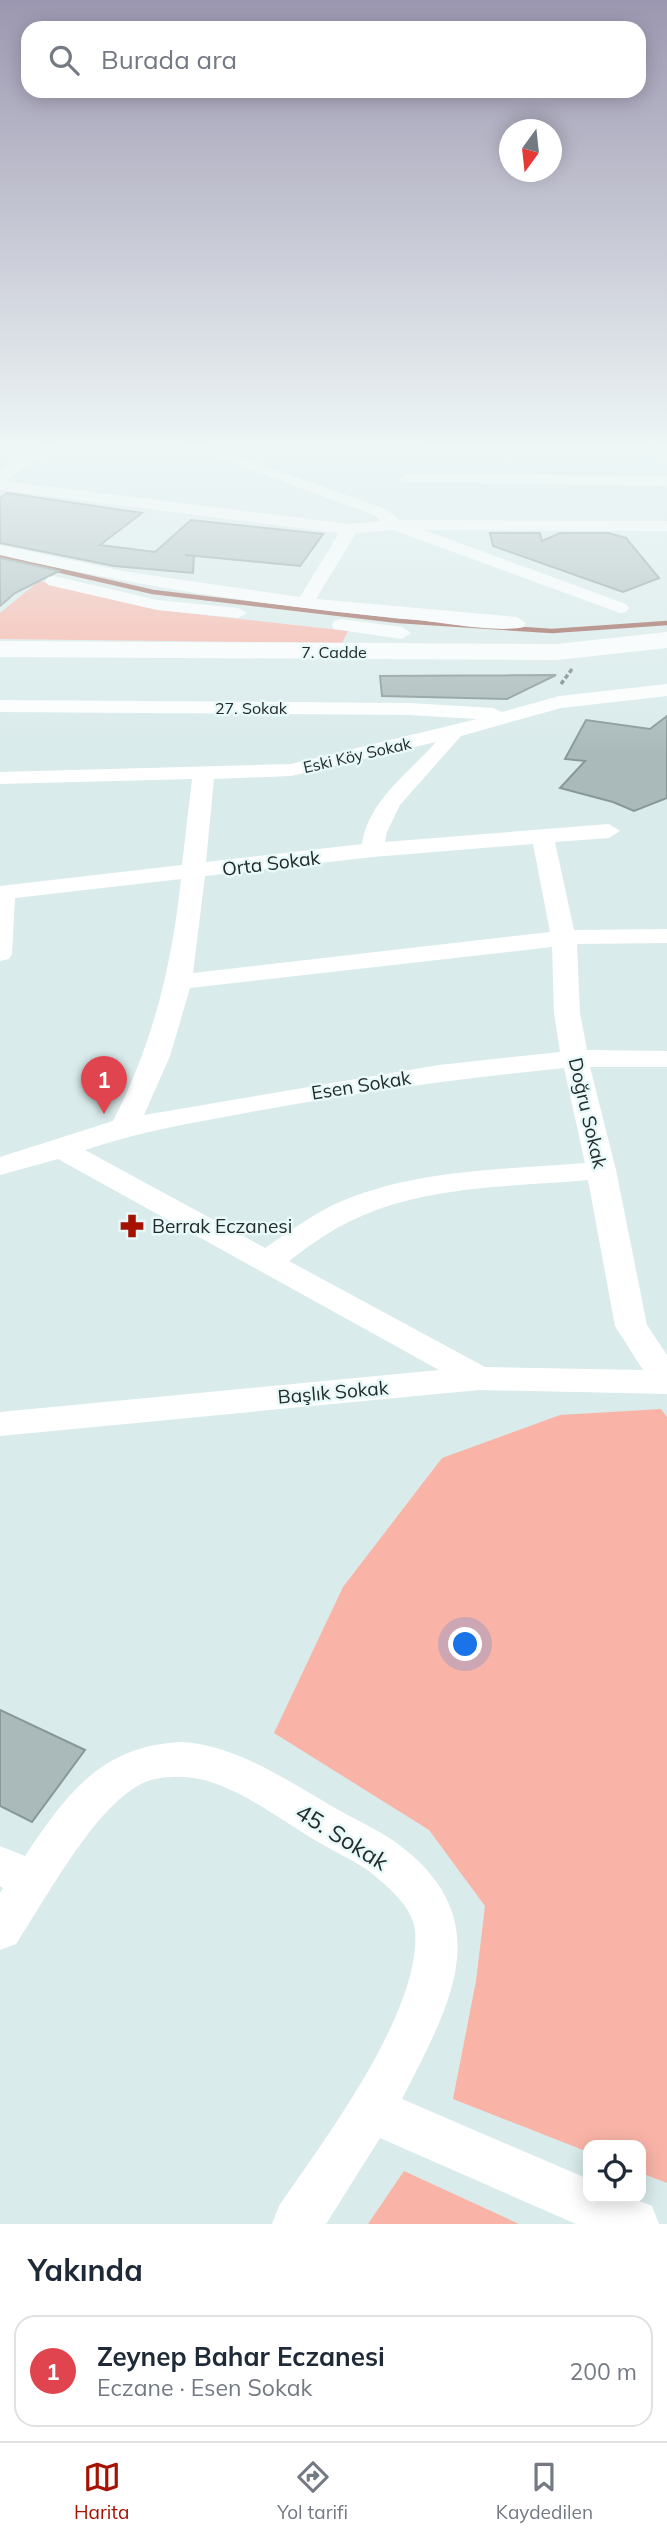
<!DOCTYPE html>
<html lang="tr">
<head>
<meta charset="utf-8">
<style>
	:root { --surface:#fff; --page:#f2f2f3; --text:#1f2937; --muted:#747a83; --line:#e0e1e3; --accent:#a61202 }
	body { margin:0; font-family:Mulish,sans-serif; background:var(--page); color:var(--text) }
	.controls { position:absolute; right:21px; bottom:21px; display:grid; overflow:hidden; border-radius:14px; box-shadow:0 4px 18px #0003 }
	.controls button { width:63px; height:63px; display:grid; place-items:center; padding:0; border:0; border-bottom:2px solid var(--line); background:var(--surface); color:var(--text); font:35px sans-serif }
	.compass { position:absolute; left:499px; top:119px; width:63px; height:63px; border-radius:50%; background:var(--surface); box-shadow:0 4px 18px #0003; rotate:195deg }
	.you { position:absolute; left:466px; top:1645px; width:24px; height:24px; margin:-18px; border:5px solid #fff; border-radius:50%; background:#1a73e8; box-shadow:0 0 0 10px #1a73e833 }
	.badge { display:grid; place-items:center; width:46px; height:46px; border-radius:50%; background:var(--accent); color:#fff; font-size:23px; font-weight:700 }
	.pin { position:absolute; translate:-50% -58px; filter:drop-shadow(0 2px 4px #0008) }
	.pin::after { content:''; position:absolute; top:37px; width:24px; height:21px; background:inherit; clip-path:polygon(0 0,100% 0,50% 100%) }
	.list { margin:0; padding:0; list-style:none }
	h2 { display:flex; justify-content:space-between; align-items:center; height:91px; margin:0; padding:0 28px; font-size:30px }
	h2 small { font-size:23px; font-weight:400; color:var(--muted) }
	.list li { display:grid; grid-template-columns:46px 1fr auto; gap:21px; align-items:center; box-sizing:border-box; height:112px; margin:0 14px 14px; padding:0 14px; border:2px solid var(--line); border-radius:21px }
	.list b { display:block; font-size:26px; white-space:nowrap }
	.list p { margin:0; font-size:23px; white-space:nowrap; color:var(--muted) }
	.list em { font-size:23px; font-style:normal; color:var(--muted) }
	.icon { flex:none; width:38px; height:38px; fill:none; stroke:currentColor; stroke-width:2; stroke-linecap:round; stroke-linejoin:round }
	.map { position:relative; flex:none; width:667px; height:2224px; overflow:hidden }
	.search { position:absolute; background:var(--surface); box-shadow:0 4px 18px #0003; left:21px; right:21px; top:21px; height:77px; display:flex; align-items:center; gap:18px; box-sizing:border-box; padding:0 24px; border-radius:21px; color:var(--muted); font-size:26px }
	.sheet { height:217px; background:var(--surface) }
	nav { display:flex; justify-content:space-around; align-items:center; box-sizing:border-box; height:98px; border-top:2px solid var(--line); background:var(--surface); font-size:19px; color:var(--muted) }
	nav a { display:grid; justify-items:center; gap:4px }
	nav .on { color:var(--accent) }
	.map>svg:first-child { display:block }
	.green { fill:#f9b4a7 }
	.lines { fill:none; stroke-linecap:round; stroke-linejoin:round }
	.stream { stroke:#98584d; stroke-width:4.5 }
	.building { fill:#aababa; stroke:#889898; stroke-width:2 }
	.path { stroke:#7a8585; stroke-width:3.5; stroke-dasharray:4.5 2.5; stroke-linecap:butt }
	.minor { fill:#fff; fill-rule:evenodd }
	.secondary { fill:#fff; fill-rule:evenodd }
	.labels { text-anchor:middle; stroke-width:5; stroke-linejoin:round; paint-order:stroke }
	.far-street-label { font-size:16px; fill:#242a2a; stroke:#e7f9f8 }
	.street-label { font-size:19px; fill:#242a2a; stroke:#e7f9f8 }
	.poi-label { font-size:19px; fill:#242a2a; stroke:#e7f9f8; text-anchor:start }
	.near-street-label { font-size:23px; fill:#242a2a; stroke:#e7f9f8 }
</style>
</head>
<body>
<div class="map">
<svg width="667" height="2224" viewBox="0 0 667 2224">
	<rect width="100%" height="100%" fill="#daebeb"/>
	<g class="green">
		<polygon points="39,581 168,611 348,631 342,643 0,639 0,613"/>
		<polygon points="661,1409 667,1417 667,2183 641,2173 641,2145 588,2145 588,2152 453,2099 476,1981 485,1906 429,1830 274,1733 343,1587 442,1458 560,1415"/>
		<polygon points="404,2171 519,2224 368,2224"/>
	</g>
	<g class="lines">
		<polyline class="stream" points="0,557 153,592 399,621 552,631 667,623"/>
	</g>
	<g class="building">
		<polygon points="7,493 142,513 100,545 155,552 191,520 323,534 300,566 185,555 194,556 193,573 114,566 0,543 0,498"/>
		<polygon points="490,533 540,533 542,541 560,533 608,533 626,538 659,578 623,592 493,546"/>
		<polygon points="0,558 51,569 59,571 15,593 0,606"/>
		<polygon points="556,675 507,699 382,696 380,676"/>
		<polygon points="667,716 667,798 634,811 613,802 560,788 585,761 565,759 586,720 650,729"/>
		<polygon points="0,1710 85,1750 32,1822 0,1806"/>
	</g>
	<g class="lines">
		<polyline class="path" points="561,684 572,669"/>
		<g class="minor">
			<path d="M45 443H62L4 481 350 524 381 521 374 515 179 443H199L386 509 399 520 667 521V531L424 530 626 604 629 608 626 612 620 613 393 530 356 533 316 599 517 617 526 623 524 627C499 633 444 623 417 620 276 607 138 587 0 555V545L128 572 300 597 339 533 0 490V470Z"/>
			<polygon points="419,443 535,443 667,447 667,457 426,447"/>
			<polygon points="408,474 667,476 667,486 402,482 400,479"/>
			<polygon points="54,576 157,600 238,608 247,613 238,618 157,610 48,585 45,581 48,577"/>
			<polygon points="341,619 402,627 411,633 402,639 334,629 332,625 334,621"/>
			<path d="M667 684V696L561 708 461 736 400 805 387 832 385 842 609 824 620 831 609 838 555 842 574 930 667 929V943L577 944 580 1013 587 1050 667 1051V1067H590L616 1170 647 1325 667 1355V1394L479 1390 0 1436V1412L439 1370 58 1159 0 1175V1157L113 1121C153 1044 172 965 181 879L15 898 12 954 9 959 0 961V886L182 865 192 779 0 784V772L291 764 477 719 410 715 0 712V700L410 703 493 708 502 712 559 696ZM436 742C409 773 368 801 362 844L206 862 214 779 291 776ZM533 844 550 932 193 973 205 876 373 857ZM552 947 554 1013 560 1052 439 1065 144 1115 170 1056 190 988ZM564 1068 585 1163C501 1170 411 1169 333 1205 309 1217 287 1233 265 1248L85 1150C138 1132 191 1123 246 1113 351 1093 457 1079 564 1068ZM588 1180 615 1326 643 1370 485 1367 289 1261C310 1245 332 1229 357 1218 428 1185 512 1187 588 1180Z"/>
			<path d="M182 1742C234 1745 284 1778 328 1804 351 1818 376 1828 398 1844 501 1921 449 2006 402 2099L588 2179V2198H632L652 2206 659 2224H576L380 2138 326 2224H272L279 2206C324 2140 422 2011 415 1930 413 1906 383 1882 366 1869 351 1859 335 1852 320 1843 283 1822 245 1791 204 1780 186 1775 158 1775 141 1784 93 1809 46 1899 16 1944L0 1950V1893L3 1888 0 1886V1846L25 1856C66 1795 101 1745 182 1742Z"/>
		</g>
		<g class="secondary">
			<polygon points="656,443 667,443 667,449 659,447"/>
			<polygon points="667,632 667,648 557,660 0,657 0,641 557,644"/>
		</g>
	</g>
	<linearGradient id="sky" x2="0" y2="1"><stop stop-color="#9c97b0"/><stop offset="0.59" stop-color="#eef6f6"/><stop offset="1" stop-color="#eef6f6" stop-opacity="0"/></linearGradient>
	<rect width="667" height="754" fill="url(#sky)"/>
	<defs>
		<g id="pharmacy-bare" transform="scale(1.89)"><path d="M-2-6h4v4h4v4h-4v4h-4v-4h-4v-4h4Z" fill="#a61202" stroke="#e7f9f8" stroke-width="2.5" paint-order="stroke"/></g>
	</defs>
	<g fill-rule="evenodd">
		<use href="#pharmacy-bare" x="132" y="1226"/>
	</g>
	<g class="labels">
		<g class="far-street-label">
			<text x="334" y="658">7. Cadde</text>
			<text x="251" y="714">27. Sokak</text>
			<text transform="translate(357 755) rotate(-13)" y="6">Eski Köy Sokak</text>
		</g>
		<g class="street-label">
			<text transform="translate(271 863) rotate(-7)" y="7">Orta Sokak</text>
			<text transform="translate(361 1085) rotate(-9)" y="7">Esen Sokak</text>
			<text transform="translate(588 1113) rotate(77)" y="7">Doğru Sokak</text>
			<text transform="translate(333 1392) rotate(-5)" y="7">Başlık Sokak</text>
		</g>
		<g class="poi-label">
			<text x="152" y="1233">Berrak Eczanesi</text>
		</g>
		<g class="near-street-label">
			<text transform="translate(342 1837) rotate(32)" y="8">45. Sokak</text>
		</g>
	</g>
</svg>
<div class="controls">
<button><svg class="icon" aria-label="locate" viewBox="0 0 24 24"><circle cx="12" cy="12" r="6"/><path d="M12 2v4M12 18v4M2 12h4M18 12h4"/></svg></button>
</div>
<svg class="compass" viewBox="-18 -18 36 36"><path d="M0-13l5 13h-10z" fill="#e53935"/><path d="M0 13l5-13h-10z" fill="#747a83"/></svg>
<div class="you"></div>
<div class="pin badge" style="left:104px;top:1114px;background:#e0444e">1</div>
<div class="search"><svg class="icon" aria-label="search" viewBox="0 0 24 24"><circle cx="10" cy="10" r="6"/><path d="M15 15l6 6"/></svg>Burada ara</div>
</div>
<section class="sheet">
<h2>Yakında<small></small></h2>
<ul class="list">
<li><span class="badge" style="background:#e0444e">1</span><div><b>Zeynep Bahar Eczanesi</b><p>Eczane · Esen Sokak</p></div><em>200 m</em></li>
</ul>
</section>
<nav>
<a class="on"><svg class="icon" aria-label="map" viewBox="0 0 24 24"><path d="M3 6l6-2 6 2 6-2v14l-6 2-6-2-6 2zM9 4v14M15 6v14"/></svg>Harita</a>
<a><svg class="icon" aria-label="directions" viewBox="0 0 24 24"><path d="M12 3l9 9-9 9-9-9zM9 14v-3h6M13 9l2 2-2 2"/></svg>Yol tarifi</a>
<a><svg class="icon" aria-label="saved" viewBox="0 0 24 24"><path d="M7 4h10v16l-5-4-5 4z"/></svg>Kaydedilen</a>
</nav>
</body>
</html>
